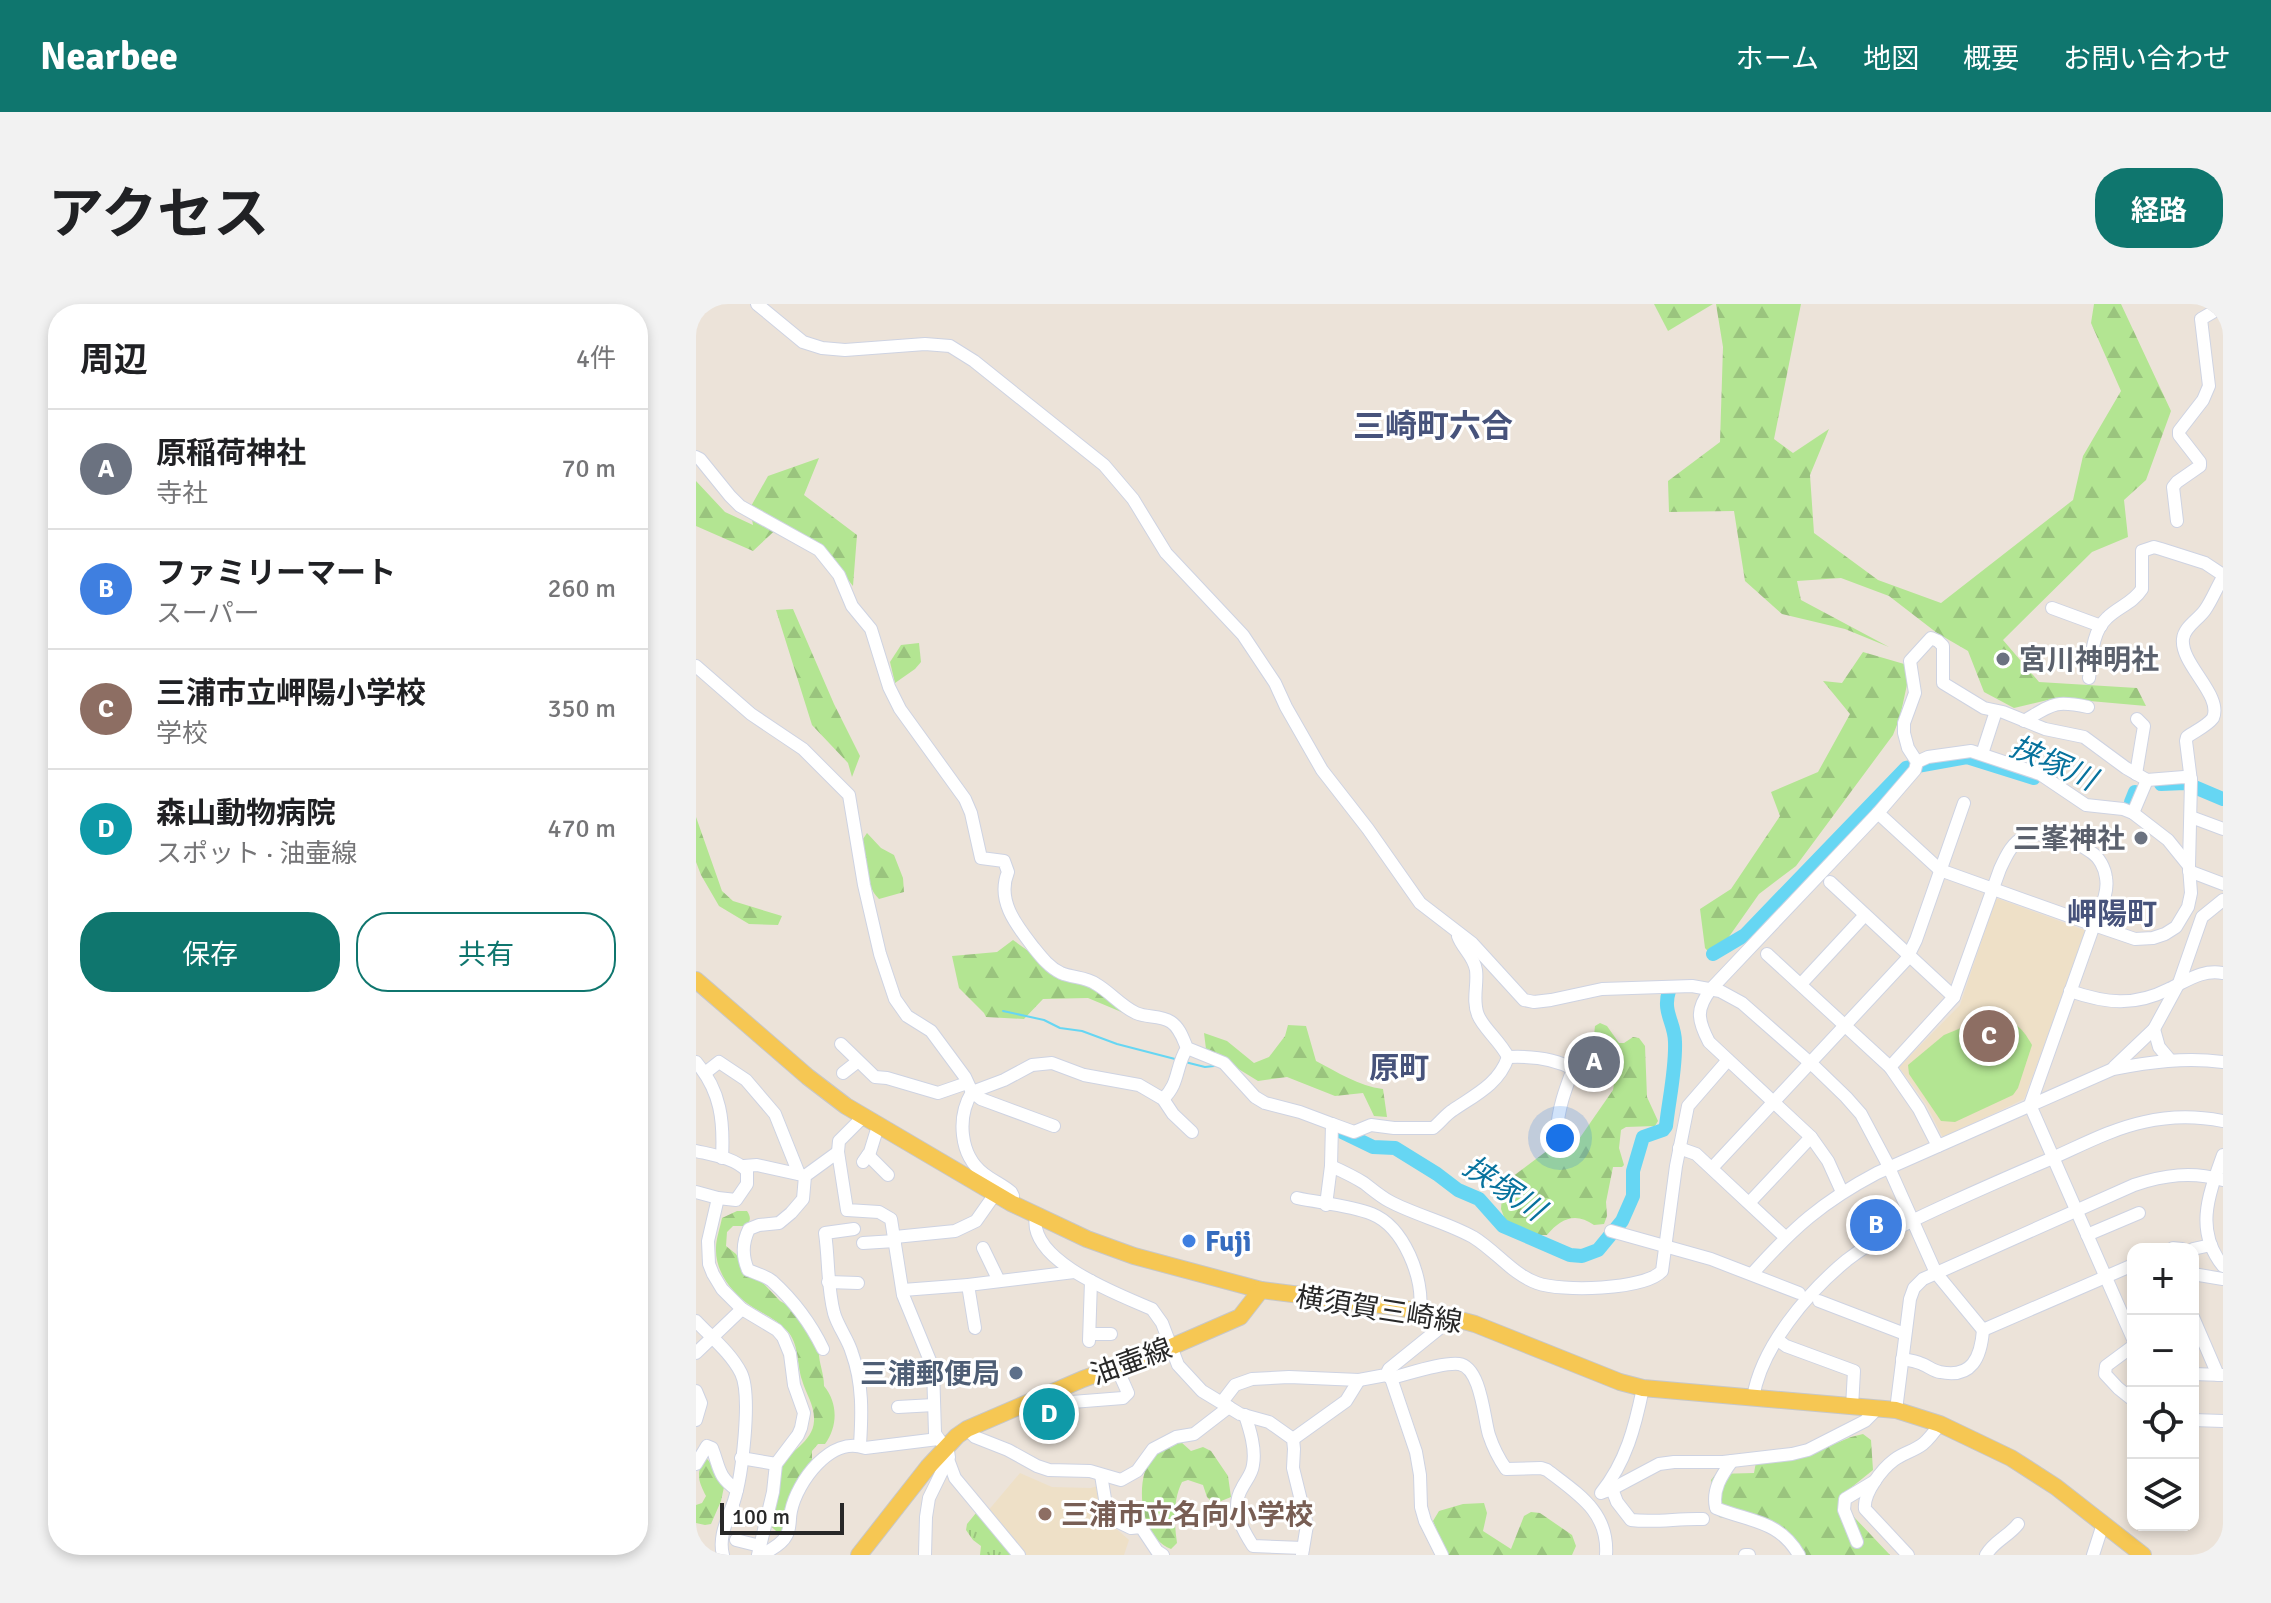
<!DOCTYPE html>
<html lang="ja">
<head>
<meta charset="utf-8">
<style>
	:root { --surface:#fff; --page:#f2f2f2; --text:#202124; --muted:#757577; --line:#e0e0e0; --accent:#0f766e }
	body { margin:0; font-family:Signika,"Noto Sans JP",sans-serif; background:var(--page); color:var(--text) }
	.controls { position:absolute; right:24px; bottom:24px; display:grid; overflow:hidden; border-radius:16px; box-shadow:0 4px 12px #0003 }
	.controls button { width:72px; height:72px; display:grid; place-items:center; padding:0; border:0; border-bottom:2px solid var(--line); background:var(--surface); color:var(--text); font:40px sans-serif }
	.scale { position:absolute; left:24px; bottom:20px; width:124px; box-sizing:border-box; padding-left:8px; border:4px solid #282828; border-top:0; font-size:22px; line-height:28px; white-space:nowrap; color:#282828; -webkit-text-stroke:6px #fff; paint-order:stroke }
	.you { position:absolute; left:864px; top:834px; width:28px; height:28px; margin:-20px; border:6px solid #fff; border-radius:50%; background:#1a73e8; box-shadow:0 0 0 12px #1a73e833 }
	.badge { display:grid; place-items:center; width:52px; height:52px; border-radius:50%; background:var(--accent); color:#fff; font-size:26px; font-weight:700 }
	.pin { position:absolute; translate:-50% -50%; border:4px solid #fff; box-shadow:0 2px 8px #0006 }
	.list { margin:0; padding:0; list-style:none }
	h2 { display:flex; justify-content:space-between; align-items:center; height:104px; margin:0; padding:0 32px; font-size:34px }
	h2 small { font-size:26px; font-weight:400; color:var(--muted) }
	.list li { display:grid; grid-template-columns:52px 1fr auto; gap:24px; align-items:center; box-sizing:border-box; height:120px; padding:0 32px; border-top:2px solid var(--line) }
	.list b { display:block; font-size:30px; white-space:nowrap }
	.list p { margin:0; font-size:26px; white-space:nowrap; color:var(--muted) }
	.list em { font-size:26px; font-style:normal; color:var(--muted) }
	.actions { display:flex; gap:16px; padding:24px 32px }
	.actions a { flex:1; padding:18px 0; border:2px solid var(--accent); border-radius:32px; text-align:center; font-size:28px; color:var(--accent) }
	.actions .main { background:var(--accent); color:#fff }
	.icon { flex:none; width:44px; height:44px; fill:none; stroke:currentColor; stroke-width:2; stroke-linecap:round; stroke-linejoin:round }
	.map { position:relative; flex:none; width:1527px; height:1251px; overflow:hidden; border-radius:32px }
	header { display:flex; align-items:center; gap:48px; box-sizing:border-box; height:112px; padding:0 40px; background:var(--accent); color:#fff }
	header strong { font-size:38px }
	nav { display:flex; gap:44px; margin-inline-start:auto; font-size:28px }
	.intro { display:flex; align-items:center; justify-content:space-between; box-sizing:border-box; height:192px; padding:0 48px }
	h1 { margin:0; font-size:56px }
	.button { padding:20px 36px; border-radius:32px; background:var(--accent); color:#fff; font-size:28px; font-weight:700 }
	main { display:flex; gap:48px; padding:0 48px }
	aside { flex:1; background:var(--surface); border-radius:32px; box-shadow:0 4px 12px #0003 }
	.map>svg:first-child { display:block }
	.education { fill:#eee0c7 }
	.grass { fill:url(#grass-tufts) }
	.forest { fill:url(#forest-firs) }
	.park { fill:#b3e592 }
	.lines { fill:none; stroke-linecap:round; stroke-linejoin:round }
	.stream { stroke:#66d6f3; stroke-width:2 }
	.river { stroke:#66d6f3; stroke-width:14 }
	.minor-casing { stroke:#ced3e2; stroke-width:14 }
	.major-casing { stroke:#c7c7c7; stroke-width:18 }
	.minor { stroke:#fff; stroke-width:12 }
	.major { stroke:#f6c753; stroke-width:16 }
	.worship-dot { fill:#6b7280; stroke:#fff; stroke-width:3 }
	.shop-dot { fill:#3f7fe0; stroke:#fff; stroke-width:3 }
	.service-dot { fill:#5c6f8a; stroke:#fff; stroke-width:3 }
	.education-dot { fill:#8d6e63; stroke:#fff; stroke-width:3 }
	.labels { text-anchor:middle; stroke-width:6; stroke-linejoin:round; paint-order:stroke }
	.worship-label { font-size:28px; font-weight:bold; fill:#5b616d; stroke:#fff; text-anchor:start }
	.shop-label { font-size:28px; font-weight:bold; fill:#366cbe; stroke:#fff; text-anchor:start }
	.street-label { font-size:28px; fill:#282828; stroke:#fff }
	.service-label { font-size:28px; font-weight:bold; fill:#4e5e75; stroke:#fff; text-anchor:end }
	.education-label { font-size:28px; font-weight:bold; fill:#785e54; stroke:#fff; text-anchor:start }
	.water-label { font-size:30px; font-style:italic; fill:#07729d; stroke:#fff }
	.neighbourhood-label { font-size:30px; font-weight:bold; fill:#47537b; stroke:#fff }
	.quarter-label { font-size:32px; font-weight:bold; fill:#47537b; stroke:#fff }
</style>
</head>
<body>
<header>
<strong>Nearbee</strong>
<nav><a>ホーム</a><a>地図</a><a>概要</a><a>お問い合わせ</a></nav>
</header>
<div class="intro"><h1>アクセス</h1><a class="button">経路</a></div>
<main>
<aside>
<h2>周辺<small>4件</small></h2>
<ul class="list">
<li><span class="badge" style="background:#6b7280">A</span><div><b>原稲荷神社</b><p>寺社</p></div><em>70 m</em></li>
<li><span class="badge" style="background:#3f7fe0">B</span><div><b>ファミリーマート</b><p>スーパー</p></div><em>260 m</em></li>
<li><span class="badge" style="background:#8d6e63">C</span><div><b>三浦市立岬陽小学校</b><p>学校</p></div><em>350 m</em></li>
<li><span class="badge" style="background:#0f9aa8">D</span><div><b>森山動物病院</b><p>スポット · 油壷線</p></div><em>470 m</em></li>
</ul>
<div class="actions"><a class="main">保存</a><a>共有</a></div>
</aside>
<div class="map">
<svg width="1527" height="1251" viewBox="0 0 1527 1251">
	<defs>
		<pattern id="grass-tufts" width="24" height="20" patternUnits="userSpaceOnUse" patternTransform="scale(2)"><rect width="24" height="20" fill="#b3e592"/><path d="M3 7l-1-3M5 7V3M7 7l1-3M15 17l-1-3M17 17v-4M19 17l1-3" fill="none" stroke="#9ac47e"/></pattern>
		<pattern id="forest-firs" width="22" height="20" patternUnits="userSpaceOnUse" patternTransform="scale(2)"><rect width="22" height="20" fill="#b3e592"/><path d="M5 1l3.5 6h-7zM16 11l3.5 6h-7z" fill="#9ac47e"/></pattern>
	</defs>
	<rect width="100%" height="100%" fill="#ece3d9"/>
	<g class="education">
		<polygon points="1300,594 1391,627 1328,795 1247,834 1230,800 1203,763 1264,701"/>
		<polygon points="324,1169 356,1183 395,1184 401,1182 406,1212 433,1236 428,1251 328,1251 328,1249 315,1240 291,1208"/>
	</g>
	<polygon class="grass" points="280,1209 316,1251 284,1251 285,1242 277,1236 270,1226 271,1220"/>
	<g class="forest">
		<polygon points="958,0 1017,0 972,27"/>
		<polygon points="1020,0 1105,0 1078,135 1097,149 1133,125 1114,171 1118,229 1182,276 1245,299 1377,196 1387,152 1425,87 1395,19 1398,0 1425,0 1475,107 1450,176 1428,196 1432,233 1396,248 1307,336 1343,378 1441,384 1450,402 1360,394 1318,404 1288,388 1272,347 1241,329 1193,292 1145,274 1101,277 1105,296 1193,343 1149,325 1086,310 1049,277 1038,207 973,208 972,177 1024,138 1027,43"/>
		<polygon points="123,154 108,191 161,231 157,282 127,244 87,219 57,247 0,222 0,177 29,208 57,221 54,204 72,172"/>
		<polygon points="97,305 138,400 164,452 156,473 152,459 116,421 80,306"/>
		<polygon points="223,339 225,358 219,365 199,379 194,358 205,341"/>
		<polygon points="1167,348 1215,362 1204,413 1197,431 1100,562 1063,590 1018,654 1009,644 1004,605 1035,585 1084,512 1075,488 1122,468 1154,410 1127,377 1146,379"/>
		<polygon points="0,513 26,587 37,597 86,612 82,621 53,620 23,602 5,571 0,558"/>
		<path d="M171 529 185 544 198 551 207 574 208 588 183 595C168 580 169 555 167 535Z"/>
		<polygon points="317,636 356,664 416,694 442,715 392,694 347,695 328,715 290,713 288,709 263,684 256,652 301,648"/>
		<path d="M904 719 911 722 923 739H928L937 733 943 734 949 742 951 793 962 817 959 822 930 823 925 826 923 844 928 861 926 863H917L910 898 911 912 908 920 898 921C880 908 865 914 851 931H835L810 918 805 905 806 891 816 873 852 846H862L874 843 883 835 917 786 919 774 911 757 897 740 899 722Z"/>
		<path d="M592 721 610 722 620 757C641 768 663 782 687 785L691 813 678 812 667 789 639 792 591 773 562 777 510 745 508 729 531 737 558 759 573 753 589 732Z"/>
		<path d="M41 907H51C55 913 55 917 50 922H37L31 928 30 942 40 950 51 969 68 980 84 997 93 1002 123 1045C122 1058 128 1068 128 1082 142 1099 142 1122 129 1140H122L116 1147V1156L99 1183 89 1223 85 1227H80L76 1223 75 1215C78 1199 79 1181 84 1166 91 1147 117 1139 118 1117 119 1102 110 1090 106 1076 101 1061 103 1042 93 1029 84 1018 70 1011 58 1004 38 992 19 969 20 944 20 935 24 924 26 914Z"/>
		<polygon points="1167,1130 1175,1136 1177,1166 1146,1191 1158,1213 1194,1251 1108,1251 1082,1221 1023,1213 1015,1176 1020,1170 1058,1169 1060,1158 1131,1143 1155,1133"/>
		<path d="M485 1138 495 1147 507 1143 515 1147 532 1172 535 1193 518 1200 511 1193 507 1181 492 1176 486 1178C477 1196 478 1219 481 1239L475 1245C443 1233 438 1175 457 1151 465 1142 474 1140 485 1138Z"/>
		<path d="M11 1155C17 1160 21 1174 28 1183L25 1197 15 1220 9 1221 0 1219V1201L6 1199 10 1192C3 1178 0 1171 7 1156Z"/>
		<polygon points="788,1199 791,1209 787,1227 815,1245 828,1212 835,1208 844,1209 876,1231 880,1242 876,1251 751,1251 737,1217 743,1207 767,1200"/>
	</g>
	<path class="park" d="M1294 712C1317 716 1324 720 1336 741L1322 784 1317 791 1259 818 1245 817 1213 770 1212 761 1248 731Z"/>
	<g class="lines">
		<g class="stream">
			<polyline points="307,707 348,716 364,724 386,727 421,740 479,755"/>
			<polyline points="489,758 509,763 518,762"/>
		</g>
		<g class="river">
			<polyline points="1465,480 1489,479 1527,495"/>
			<polyline points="1435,498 1439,488"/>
			<polyline points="1017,650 1049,631 1210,464 1271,453 1338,474"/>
			<path d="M646 828 677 843 699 844 741 870 762 886 783 895 807 922 874 951 886 952 902 946 926 917 937 892V867L947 833 967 826 970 822C973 795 980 765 979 738 979 719 966 708 973 687"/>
		</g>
		<g class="minor-casing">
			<g id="minor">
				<polyline points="61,0 107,38 126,44 149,46 229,40 254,42 278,57 408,161 437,195 470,249 547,331 579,379 590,403 626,466 672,525 724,599 776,639 828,696 838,698 855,696 906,685 996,682 1024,687 1046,699 1120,764 1150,793 1165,810 1190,857 1240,969 1287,1026 1437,961"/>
				<path d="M0 153 4 155 34 192 44 202 123 246 143 271 156 302 175 325 193 383 204 405 269 495 275 509 285 554 308 557 312 568C300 597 321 622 338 644 346 654 354 664 365 669 377 674 390 673 400 680 414 688 425 702 440 709 451 714 464 711 475 718 484 724 487 735 491 744L528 759 559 793 569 799 604 808 636 820 635 862 630 901"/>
				<polyline points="1481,217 1477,183 1481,178 1504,162 1504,158 1483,131 1483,127 1507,96 1513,82 1505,15 1527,2"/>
				<polyline points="1356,304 1405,322"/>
				<polyline points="0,362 55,410 107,445 153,491 168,581 184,650 199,695 211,712 235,727 269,773 276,788 285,795 358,822"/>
				<path d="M1393 374C1396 354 1395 329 1411 314 1422 303 1437 299 1446 285V247L1458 243 1465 245 1509 259 1527 271"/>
				<path d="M1328 417C1357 400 1358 396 1392 403"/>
				<polyline points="1286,450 1300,407"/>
				<polyline points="1221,458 1232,453 1275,447 1344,470 1390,501 1427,505 1437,509 1472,536 1493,562"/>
				<polyline points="1440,470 1448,422 1441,415"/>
				<polyline points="1182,509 1244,566 1398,621 1334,801 1437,1035"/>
				<polyline points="1437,509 1451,476"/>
				<polyline points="1495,513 1527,525"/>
				<polyline points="1493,567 1527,580"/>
				<polyline points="1134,578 1258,693"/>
				<path d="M762 632C766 644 778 652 780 666 782 681 776 696 782 711 787 724 804 737 812 753"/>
				<polyline points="1071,650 1194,763"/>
				<polyline points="1105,680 1169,611"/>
				<path d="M1374 687C1409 699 1438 703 1473 685 1491 677 1506 665 1527 669"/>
				<polyline points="1458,725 1463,743 1474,756"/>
				<polyline points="145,740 179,773 191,774 242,789 271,779"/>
				<path d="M812 753C834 752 858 754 877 765 869 786 862 805 861 827"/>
				<path d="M0 758C25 787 28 817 26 854"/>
				<polyline points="1418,763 1458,725 1483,679 1506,613 1527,596"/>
				<polyline points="9,769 23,758 50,776 79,810 103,870"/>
				<polyline points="147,769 161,758"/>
				<path d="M467 795C484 779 479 763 491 744"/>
				<path d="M636 820 658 828 675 821 698 824H737C744 819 749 811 757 806 779 791 803 780 812 753"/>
				<path d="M1242 842 1223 805 1194 763 1258 693 1304 565C1310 552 1316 538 1330 532 1345 526 1382 538 1395 548 1403 553 1409 564 1410 574 1413 589 1403 607 1398 621L1439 635 1457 634 1469 630 1480 623 1492 603 1495 589 1493 562 1495 477 1490 437 1491 433C1499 427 1511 422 1517 414 1527 391 1484 360 1487 335 1488 323 1502 316 1509 306 1516 296 1521 283 1527 273"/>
				<polyline points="983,844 1000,850 1089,933"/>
				<path d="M0 847C17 851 39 854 51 867V880L40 896 22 894 0 888"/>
				<polyline points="142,848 143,837 167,813"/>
				<polyline points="172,851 192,871"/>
				<path d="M1527 851C1513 890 1498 926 1527 962"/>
				<polyline points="167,858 174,848 182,822"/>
				<polyline points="48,862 61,861 106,871"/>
				<path d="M635 862C646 867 657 872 668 879 676 885 684 892 693 897 719 911 750 918 777 933 800 947 816 970 841 979 865 988 948 986 966 967L980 862 992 802 1032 756"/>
				<polyline points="1016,864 1210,656 1220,636 1268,499"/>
				<path d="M1146 888 1132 857 1115 833 1013 738C1001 715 1000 705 1015 685L1182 509 1219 466 1221 458 1212 444 1208 429V419L1219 389 1214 357 1235 334 1242 337 1247 342V379L1288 404 1307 408 1349 425 1388 433 1430 464 1451 476 1488 473 1495 475"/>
				<polyline points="22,894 12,937 13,960 17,970 26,985 46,1005 81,1026 87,1033 94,1050 98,1081 108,1109 105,1124 102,1131 80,1160 77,1188 62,1251"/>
				<path d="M601 894C624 899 654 901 676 910 708 923 728 974 724 1007"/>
				<path d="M315 899 317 892 315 888C307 881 297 877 288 870 263 851 261 813 276 788L308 776 336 761 356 759 388 771 443 781 467 795 477 810 496 828"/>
				<polyline points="1053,899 1115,833"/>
				<path d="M340 912C331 957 424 991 456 1005L466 1019 482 1061 506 1087 544 1110 573 1118 597 1135 598 1145 597 1164 611 1221 606 1251"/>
				<path d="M158 925 129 929C133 956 131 982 138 1009 142 1023 152 1035 156 1049 167 1079 166 1110 164 1141"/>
				<polyline points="915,927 1015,955 1103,989"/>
				<polyline points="1391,931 1443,909"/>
				<polyline points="199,933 259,927 280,917 299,890"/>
				<polyline points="167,939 199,937"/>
				<polyline points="287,944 303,977"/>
				<polyline points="1477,944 1486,945"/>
				<polyline points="1497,945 1515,941"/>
				<path d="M1056 970C1097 924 1126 898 1181 869L1417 765C1454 758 1489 753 1527 758"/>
				<polyline points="1497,970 1527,975"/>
				<polyline points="132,978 162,979"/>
				<polyline points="272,981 279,1024"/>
				<polyline points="207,986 272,981 378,968"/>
				<polyline points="1123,997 1209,1030"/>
				<polyline points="1497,1013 1522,1071"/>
				<path d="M0 1017C15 1033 35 1049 45 1069 56 1091 46 1172 38 1197 32 1215 22 1232 27 1251"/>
				<polyline points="394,1030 415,1030"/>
				<polyline points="1082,1036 1090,1042 1158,1067 1156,1103"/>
				<polyline points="393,1037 395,977"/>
				<polyline points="1437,1042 1410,1062 1409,1070 1422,1084 1437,1096"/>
				<path d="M127 1045C114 1018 98 997 76 977 70 972 59 969 52 966 46 952 46 939 53 925L63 921 83 919 95 909 107 895 109 872 142 848 151 906 183 908 195 915 207 991 237 1064 239 1129C243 1138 253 1143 253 1153L233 1194 230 1213 229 1251"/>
				<polyline points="0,1049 46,1005"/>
				<path d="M1206 1055C1213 1056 1220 1057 1226 1060 1232 1062 1237 1067 1244 1068 1276 1075 1285 1053 1287 1026"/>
				<polyline points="1497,1070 1527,1071"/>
				<path d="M690 1071 695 1074C712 1070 747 1058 763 1060 785 1063 788 1115 793 1131 797 1143 803 1155 810 1165L845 1164 851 1166C882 1190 913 1208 910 1251"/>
				<polyline points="695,1074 720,1148 724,1171 725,1203 729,1217 746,1251"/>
				<polyline points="0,1087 5,1099 0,1116"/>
				<path d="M1057 1094C1065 1043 1112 988 1151 956 1182 932 1217 916 1252 900 1285 885 1319 870 1352 856 1384 842 1415 825 1448 818 1474 812 1501 812 1527 817"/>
				<polyline points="376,1098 427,1094 432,1089 420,1062"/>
				<polyline points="526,1098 539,1081 556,1075 593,1073 663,1076 690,1071 693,1065 745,1023 753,1013"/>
				<polyline points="202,1103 238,1101"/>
				<path d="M1200 1106 1214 995 1218 984 1227 975 1438 881C1468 871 1496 867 1527 876"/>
				<path d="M549 1111C554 1126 560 1145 557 1161 556 1170 550 1176 546 1184 534 1204 546 1225 557 1242L607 1244"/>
				<polyline points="1497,1116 1527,1117"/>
				<polyline points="271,1125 279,1133 312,1146 341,1162 353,1166 394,1167 425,1176 441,1167 457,1145 480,1133 498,1130 533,1103"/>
				<polyline points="597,1135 650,1097 663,1076"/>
				<polyline points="45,1154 80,1160"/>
				<path d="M1036 1157C1025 1172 1016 1186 1020 1204 1054 1218 1083 1216 1103 1251"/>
				<polyline points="253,1158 259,1174 323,1251"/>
				<path d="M0 1160 11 1142 16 1144C24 1164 21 1172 41 1186"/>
				<polyline points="405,1171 412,1213 435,1224 445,1223 461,1247 467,1251"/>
				<path d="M916 1185 921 1198 935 1216C960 1219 983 1214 1007 1215"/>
				<polyline points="907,1188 916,1185 963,1160 978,1158 1027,1158 1096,1150 1112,1146 1169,1117 1181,1105"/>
				<path d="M905 1189C930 1158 939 1123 947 1084"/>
				<polyline points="40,1236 64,1242"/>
				<polyline points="1161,1238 1148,1206 1149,1195 1179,1177"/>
				<path d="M65 1251C73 1247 86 1240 90 1232 95 1225 93 1215 95 1207 101 1178 135 1131 169 1144L242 1135"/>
				<polyline points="1049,1251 1053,1251"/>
				<path d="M1212 1251 1169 1205C1167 1189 1186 1165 1198 1156 1207 1149 1218 1147 1227 1140 1234 1134 1239 1127 1244 1120"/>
				<path d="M1290 1251C1298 1237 1313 1232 1322 1220"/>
				<polyline points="1397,1251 1407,1220"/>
			</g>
		</g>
		<g class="major-casing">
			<g id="major">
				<polyline points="0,676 112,773 150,802 315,899 391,935 438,952 565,986 700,1003 753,1013 779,1020 924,1078 947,1084 1200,1106 1244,1120 1315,1154 1360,1183 1447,1251"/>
				<polyline points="163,1251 232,1163 261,1132 271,1125 387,1075 475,1043 544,1013 565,986"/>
			</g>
		</g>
		<use href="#minor" class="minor"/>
		<use href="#major" class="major"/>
	</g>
	<g class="worship-dot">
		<circle cx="1307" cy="355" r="8"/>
		<circle cx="1445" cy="534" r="8"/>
	</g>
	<circle class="shop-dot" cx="493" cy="937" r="8"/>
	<circle class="service-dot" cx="320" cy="1069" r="8"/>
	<circle class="education-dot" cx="349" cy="1210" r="8"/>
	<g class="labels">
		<g class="worship-label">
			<text x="1323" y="365">宮川神明社</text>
			<text x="1429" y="544" text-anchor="end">三峯神社</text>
		</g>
		<g class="shop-label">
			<text x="509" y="947">Fuji</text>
		</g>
		<g class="street-label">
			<text transform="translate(683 1005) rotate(9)" y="10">横須賀三崎線</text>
			<text transform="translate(435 1057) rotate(-20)" y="10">油壷線</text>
		</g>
		<g class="service-label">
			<text x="304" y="1079">三浦郵便局</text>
		</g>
		<g class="education-label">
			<text x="365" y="1220">三浦市立名向小学校</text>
		</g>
		<g class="water-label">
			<text transform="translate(1357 459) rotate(24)" y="10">挟塚川</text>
			<text transform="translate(808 884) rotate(34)" y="10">挟塚川</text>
		</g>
		<g class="neighbourhood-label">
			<text x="1416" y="620">岬陽町</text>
			<text x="703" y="774">原町</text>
		</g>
		<g class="quarter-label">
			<text x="737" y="133">三崎町六合</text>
		</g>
	</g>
</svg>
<div class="controls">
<button>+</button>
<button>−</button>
<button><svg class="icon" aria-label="locate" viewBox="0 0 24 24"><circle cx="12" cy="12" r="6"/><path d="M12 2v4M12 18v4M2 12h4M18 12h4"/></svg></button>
<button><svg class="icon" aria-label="layers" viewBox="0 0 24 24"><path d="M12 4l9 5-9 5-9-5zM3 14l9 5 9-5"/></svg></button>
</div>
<div class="scale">100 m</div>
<div class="you"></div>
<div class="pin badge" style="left:898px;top:758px;background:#6b7280">A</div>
<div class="pin badge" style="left:1180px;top:921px;background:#3f7fe0">B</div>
<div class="pin badge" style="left:1293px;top:732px;background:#8d6e63">C</div>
<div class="pin badge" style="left:353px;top:1110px;background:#0f9aa8">D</div>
</div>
</main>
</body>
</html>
